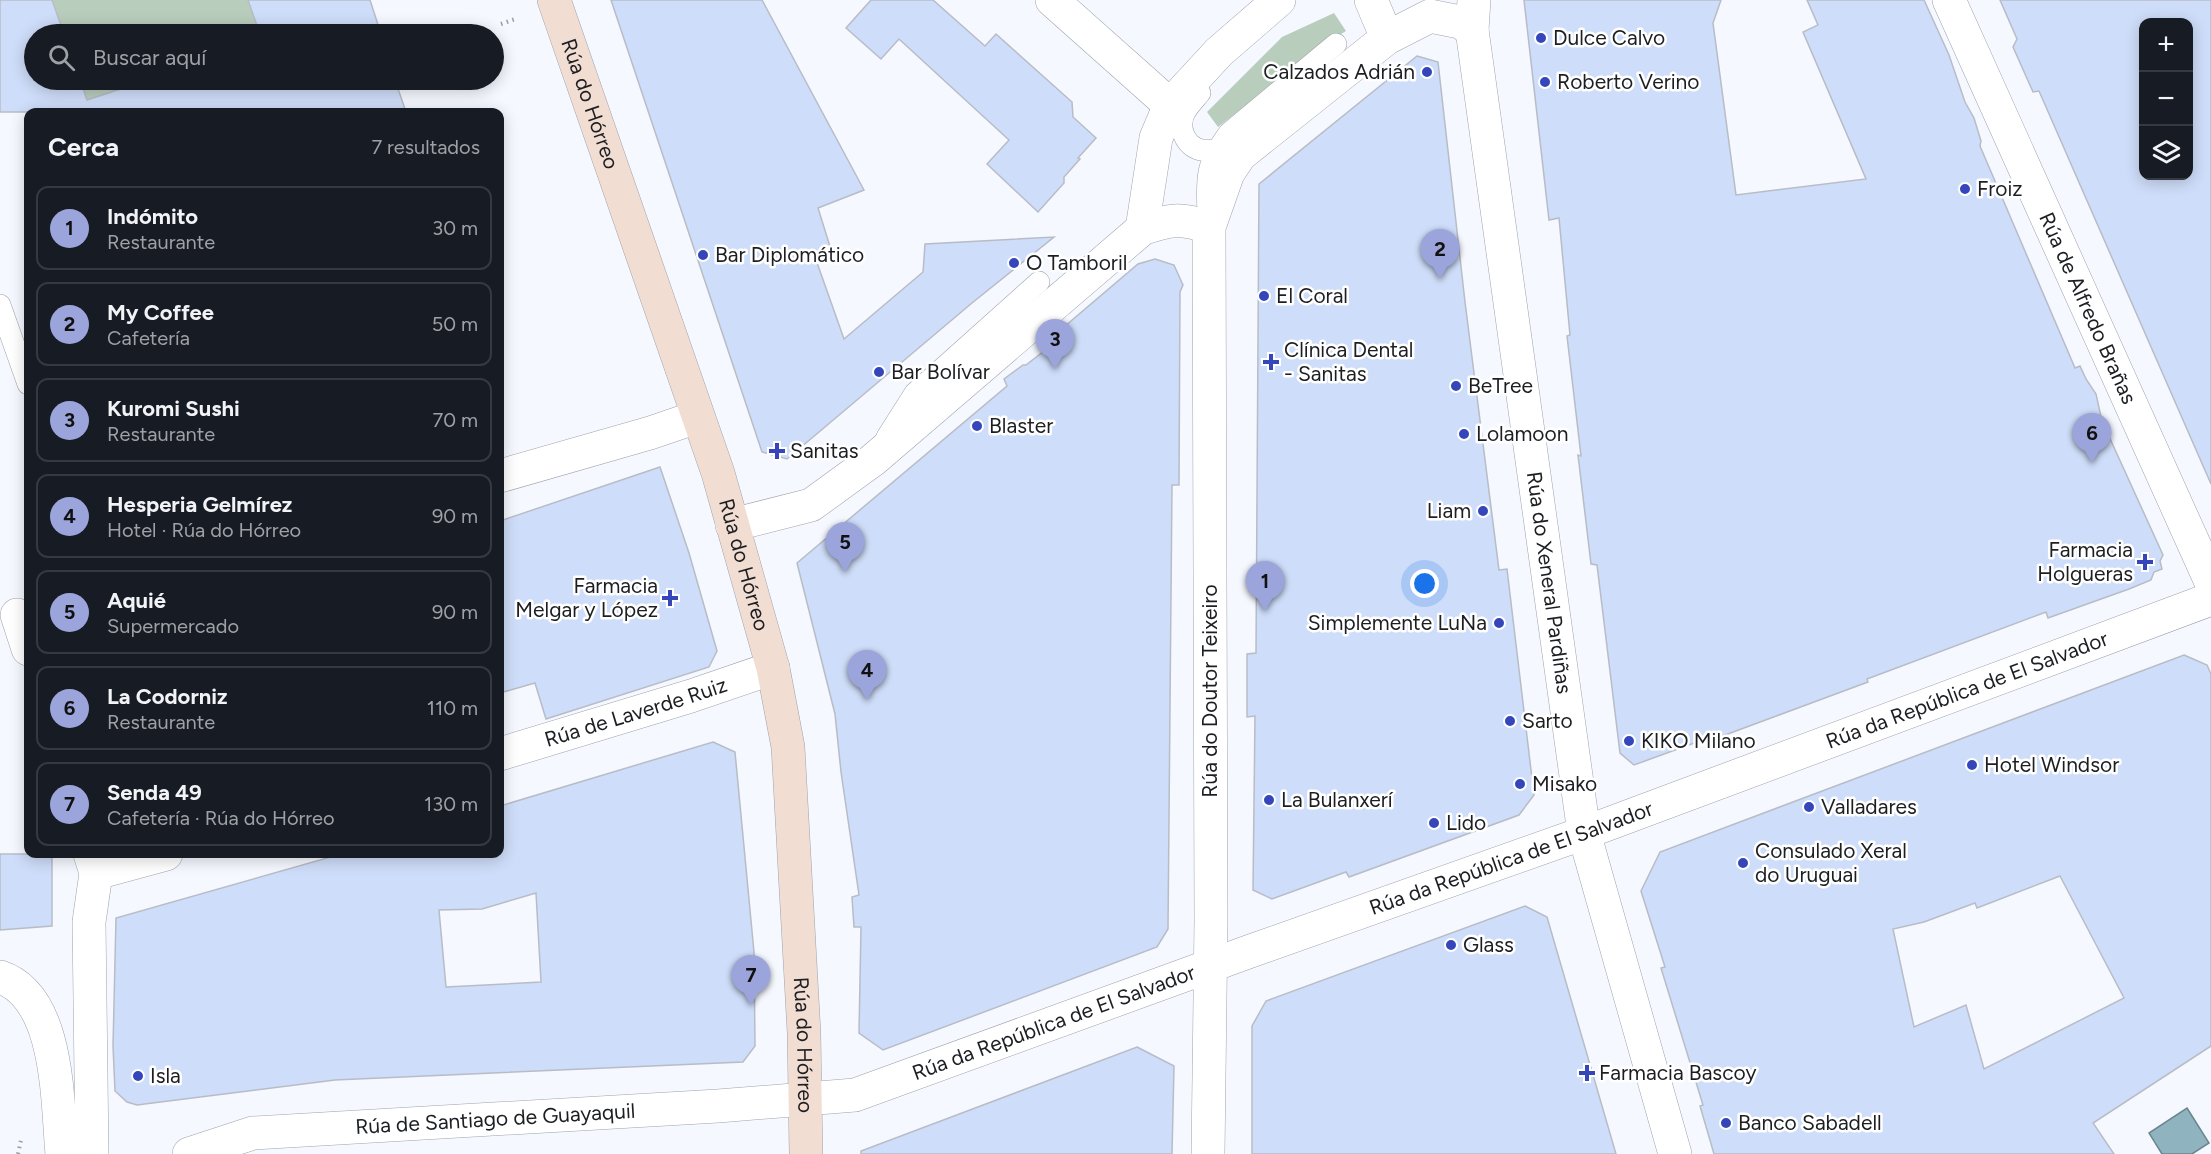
<!DOCTYPE html>
<html lang="es">
<head>
<meta charset="utf-8">
<style>
	:root { --surface:#171b24; --page:#242831; --text:#f1f3f6; --muted:#9ea1a6; --line:#363941; --accent:#9ca5db }
	body { margin:0; font-family:Figtree,sans-serif; background:var(--page); color:var(--text) }
	.controls { position:absolute; right:18px; top:18px; display:grid; overflow:hidden; border-radius:12px; box-shadow:0 3px 15px #0003 }
	.controls button { width:54px; height:54px; display:grid; place-items:center; padding:0; border:0; border-bottom:2px solid var(--line); background:var(--surface); color:var(--text); font:30px sans-serif }
	.you { position:absolute; left:1425px; top:584px; width:21px; height:21px; margin:-15px; border:4px solid #fff; border-radius:50%; background:#1a73e8; box-shadow:0 0 0 9px #1a73e833 }
	.badge { display:grid; place-items:center; width:39px; height:39px; border-radius:50%; background:var(--accent); color:#111; font-size:20px; font-weight:700 }
	.pin { position:absolute; translate:-50% -50px; filter:drop-shadow(0 2px 3px #0008) }
	.pin::after { content:''; position:absolute; top:32px; width:21px; height:18px; background:inherit; clip-path:polygon(0 0,100% 0,50% 100%) }
	.list { margin:0; padding:0; list-style:none }
	h2 { display:flex; justify-content:space-between; align-items:center; height:78px; margin:0; padding:0 24px; font-size:26px }
	h2 small { font-size:20px; font-weight:400; color:var(--muted) }
	.list li { display:grid; grid-template-columns:39px 1fr auto; gap:18px; align-items:center; box-sizing:border-box; height:84px; margin:0 12px 12px; padding:0 12px; border:2px solid var(--line); border-radius:12px }
	.list b { display:block; font-size:22px; white-space:nowrap }
	.list p { margin:0; font-size:20px; white-space:nowrap; color:var(--muted) }
	.list em { font-size:20px; font-style:normal; color:var(--muted) }
	.icon { flex:none; width:33px; height:33px; fill:none; stroke:currentColor; stroke-width:2; stroke-linecap:round; stroke-linejoin:round }
	.map { position:relative; flex:none; width:2211px; height:1154px; overflow:hidden }
	.search { position:absolute; background:var(--surface); box-shadow:0 3px 15px #0003; left:24px; top:24px; width:480px; height:66px; display:flex; align-items:center; gap:15px; box-sizing:border-box; padding:0 21px; border-radius:33px; color:var(--muted); font-size:22px }
	.panel { position:absolute; background:var(--surface); box-shadow:0 3px 15px #0003; left:24px; top:108px; width:480px; height:750px; border-radius:12px }
	.map>svg:first-child { display:block }
	.green { fill:#b9cdbd }
	.water { fill:#8fb3bf; stroke:#6c8690; stroke-width:1.5 }
	.building { fill:#ceddf9; stroke:#b8bcc6; stroke-width:1.5; fill-rule:evenodd }
	.lines { fill:none; stroke-linecap:round; stroke-linejoin:round }
	.lane-casing { stroke:#9ea3ac; stroke-width:22 }
	.street-casing { stroke:#9ea3ac; stroke-width:34 }
	.secondary-casing { stroke:#9ea3ac; stroke-width:34 }
	.path { stroke:#9b9da2; stroke-width:4; stroke-dasharray:1.5 4.5; stroke-linecap:butt }
	.lane { stroke:#fff; stroke-width:21 }
	.street { stroke:#fff; stroke-width:33 }
	.secondary { stroke:#f2ddd3; stroke-width:33 }
	.poi-dot { fill:#3446b9; stroke:#fff; stroke-width:2 }
	.labels { text-anchor:middle; stroke-width:5; stroke-linejoin:round; paint-order:stroke }
	.poi-label { font-size:21px; fill:#1c1e21; stroke:#fff; text-anchor:start }
	.street-label { font-size:21px; fill:#1c1e21; stroke:#fff }
</style>
</head>
<body>
<div class="map">
<svg width="2211" height="1154" viewBox="0 0 2211 1154">
	<rect width="100%" height="100%" fill="#f5f8ff"/>
	<g class="green">
		<polygon points="52,0 248,0 260,34 64,34"/>
		<polygon points="1334,13 1346,31 1317,49 1218,127 1207,112 1282,37"/>
		<polygon points="80,80 148,80 100,96 106,112 91,112"/>
	</g>
	<polygon class="water" points="2187,1108 2209,1143 2192,1154 2162,1154 2149,1133"/>
	<g class="building">
		<polygon points="0,0 52,0 64,34 34,34 34,80 80,80 87,100 148,80 395,80 406,112 0,112"/>
		<polygon points="248,0 370,0 381,34 260,34"/>
		<polygon points="611,0 762,0 864,190 818,208 832,253 815,257 844,339 923,272 925,244 1054,237 972,303 787,459 762,452"/>
		<polygon points="871,0 933,0 985,46 996,34 1072,102 1073,117 1096,138 1078,158 1080,159 1064,177 1064,183 1038,212 987,164 1009,140 899,39 881,59 846,28"/>
		<polygon points="1524,0 1721,0 1713,23 1736,195 1866,179 1803,32 1818,25 1807,0 1924,0 1949,55 1965,102 1974,118 1981,141 1980,146 2075,368 2080,366 2086,379 2096,394 2102,421 2163,555 2160,561 2162,569 2154,572 2151,580 2129,589 2048,618 2046,612 1867,679 1868,682 1709,741 1708,738 1634,765 1620,753 1597,565 1591,564 1578,455 1581,456 1567,336 1570,335 1559,218 1549,220"/>
		<path d="M2000 0H2211V484L2039 91 2033 92 2013 47 2017 39ZM2144 22H2188V176H2144Z"/>
		<polygon points="1417,56 1438,62 1465,302 1499,570 1507,569 1534,795 1519,815 1349,877 1346,872 1272,899 1253,890 1255,716 1247,717 1247,654 1256,653 1259,184"/>
		<polygon points="1155,259 1174,265 1183,285 1180,292 1179,485 1172,485 1168,929 1157,947 883,1050 859,1033 861,927 854,927 852,897 859,895 841,772 835,714 797,563 1007,386 1004,379 1023,365 1026,365 1067,333 1064,327 1138,264"/>
		<polygon points="660,467 689,553 717,651 709,667 546,719 535,683 500,693 500,521"/>
		<path d="M2184 655 2207 665 2211 674V1046L2093 1123 2114 1154H1714L1700 1106 1703 1105 1661 968 1665 967 1641 891 1660 852ZM2060 876 2124 998 1984 1069 1966 1005 1914 1027 1893 929 1924 922 1975 903 1977 908Z"/>
		<path d="M713 742 735 752 754 952 755 1046 743 1062 335 1080 137 1105 127 1102 115 1091 113 1046 116 918 341 854H500V806ZM536 893 541 982 446 987 439 910 482 909Z"/>
		<polygon points="0,854 52,854 52,926 0,930"/>
		<polygon points="1525,906 1547,917 1616,1154 1252,1154 1252,1026 1266,1001"/>
		<polygon points="1137,1047 1174,1066 1172,1154 861,1154 861,1151"/>
	</g>
	<g class="lines">
		<g class="lane-casing">
			<g id="lane">
				<path d="M1200 93C1195 99 1189 105 1185 112 1177 127 1185 146 1201 150 1206 151 1212 150 1216 150"/>
				<path d="M1208 212C1206 175 1207 163 1229 133L1336 44"/>
				<polyline points="0,305 28,384"/>
				<polyline points="887,437 915,393 1039,282"/>
			</g>
		</g>
		<g class="street-casing">
			<g id="street">
				<polyline points="1052,0 1170,105"/>
				<polyline points="1371,0 1387,38"/>
				<path id="s1" d="M1474 0 1472 30 1584 833 1675 1154"/>
				<path id="s2" d="M1949 0 2211 582"/>
				<polyline points="1142,229 1156,138 1170,105 1219,52 1279,0"/>
				<polyline points="500,476 650,433 697,417"/>
				<path d="M732 525 811 505 873 460 1142 229C1171 219 1180 218 1209 227"/>
				<polyline points="17,615 28,649"/>
				<path id="s3" d="M500 754 691 696 773 668"/>
				<polyline points="90,854 96,873 89,922 92,1154"/>
				<polyline points="96,873 166,854"/>
				<path d="M0 977C60 997 57 1102 62 1154"/>
				<path id="s4" d="M189 1154 253 1133 718 1106 855 1095 1248 952 1584 833 2211 599"/>
				<polyline points="1208,1154 1211,921 1209,227 1228,173 1240,155 1387,38 1430,16 1460,22 1472,30"/>
			</g>
		</g>
		<g class="secondary-casing">
			<g id="secondary">
				<path id="s5" d="M554 0 718 473 773 668 788 747 804 1033 806 1154"/>
			</g>
		</g>
		<g class="path">
			<polyline points="501,24 518,18"/>
			<polyline points="18,1154 21,1140"/>
		</g>
		<use href="#lane" class="lane"/>
		<use href="#street" class="street"/>
		<use href="#secondary" class="secondary"/>
	</g>
	<g class="poi-dot">
		<circle cx="1541" cy="38" r="6"/>
		<circle cx="1427" cy="72" r="6"/>
		<circle cx="1545" cy="82" r="6"/>
		<circle cx="1965" cy="189" r="6"/>
		<circle cx="703" cy="255" r="6"/>
		<circle cx="1014" cy="263" r="6"/>
		<circle cx="1264" cy="296" r="6"/>
		<path d="M1268 353h6v6h6v6h-6v6h-6v-6h-6v-6h6z"/>
		<circle cx="879" cy="372" r="6"/>
		<circle cx="1456" cy="386" r="6"/>
		<circle cx="977" cy="426" r="6"/>
		<circle cx="1464" cy="434" r="6"/>
		<path d="M774 442h6v6h6v6h-6v6h-6v-6h-6v-6h6z"/>
		<circle cx="1483" cy="511" r="6"/>
		<path d="M2142 553h6v6h6v6h-6v6h-6v-6h-6v-6h6z"/>
		<path d="M667 589h6v6h6v6h-6v6h-6v-6h-6v-6h6z"/>
		<circle cx="1499" cy="623" r="6"/>
		<circle cx="1510" cy="721" r="6"/>
		<circle cx="1629" cy="741" r="6"/>
		<circle cx="1972" cy="765" r="6"/>
		<circle cx="1520" cy="784" r="6"/>
		<circle cx="1269" cy="800" r="6"/>
		<circle cx="1809" cy="807" r="6"/>
		<circle cx="1434" cy="823" r="6"/>
		<circle cx="1743" cy="863" r="6"/>
		<circle cx="1451" cy="945" r="6"/>
		<path d="M1584 1064h6v6h6v6h-6v6h-6v-6h-6v-6h6z"/>
		<circle cx="138" cy="1076" r="6"/>
		<circle cx="1726" cy="1123" r="6"/>
	</g>
	<g class="labels">
		<g class="poi-label">
			<text x="1553" y="45">Dulce Calvo</text>
			<text x="1415" y="79" text-anchor="end">Calzados Adrián</text>
			<text x="1557" y="89">Roberto Verino</text>
			<text x="1977" y="196">Froiz</text>
			<text x="715" y="262">Bar Diplomático</text>
			<text x="1026" y="270">O Tamboril</text>
			<text x="1276" y="303">El Coral</text>
			<text x="1284" y="357">Clínica Dental<tspan x="1284" dy="24">- Sanitas</tspan></text>
			<text x="891" y="379">Bar Bolívar</text>
			<text x="1468" y="393">BeTree</text>
			<text x="989" y="433">Blaster</text>
			<text x="1476" y="441">Lolamoon</text>
			<text x="790" y="458">Sanitas</text>
			<text x="1471" y="518" text-anchor="end">Liam</text>
			<text x="2133" y="557" text-anchor="end">Farmacia<tspan x="2133" dy="24">Holgueras</tspan></text>
			<text x="658" y="593" text-anchor="end">Farmacia<tspan x="658" dy="24">Melgar y López</tspan></text>
			<text x="1487" y="630" text-anchor="end">Simplemente LuNa</text>
			<text x="1522" y="728">Sarto</text>
			<text x="1641" y="748">KIKO Milano</text>
			<text x="1984" y="772">Hotel Windsor</text>
			<text x="1532" y="791">Misako</text>
			<text x="1281" y="807">La Bulanxerí</text>
			<text x="1821" y="814">Valladares</text>
			<text x="1446" y="830">Lido</text>
			<text x="1755" y="858">Consulado Xeral<tspan x="1755" dy="24">do Uruguai</tspan></text>
			<text x="1463" y="952">Glass</text>
			<text x="1599" y="1080">Farmacia Bascoy</text>
			<text x="150" y="1083">Isla</text>
			<text x="1738" y="1130">Banco Sabadell</text>
		</g>
		<g class="street-label">
			<text dy="7" stroke="none"><textPath href="#s5" startOffset="110">Rúa do Hórreo</textPath></text>
			<text dy="7" stroke="none"><textPath href="#s2" startOffset="338">Rúa de Alfredo Brañas</textPath></text>
			<text dy="7" stroke="none"><textPath href="#s5" startOffset="596">Rúa do Hórreo</textPath></text>
			<text dy="7" stroke="none"><textPath href="#s1" startOffset="588">Rúa do Xeneral Pardiñas</textPath></text>
			<text dy="7" stroke="none"><textPath href="#s4" startOffset="1854">Rúa da República de El Salvador</textPath></text>
			<text transform="translate(1210 691) rotate(-90)" y="7">Rúa do Doutor Teixeiro</text>
			<text dy="7" stroke="none"><textPath href="#s3" startOffset="142">Rúa de Laverde Ruiz</textPath></text>
			<text dy="7" stroke="none"><textPath href="#s4" startOffset="1368">Rúa da República de El Salvador</textPath></text>
			<text dy="7" stroke="none"><textPath href="#s4" startOffset="882">Rúa da República de El Salvador</textPath></text>
			<text dy="7" stroke="none"><textPath href="#s5" startOffset="1082">Rúa do Hórreo</textPath></text>
			<text dy="7" stroke="none"><textPath href="#s4" startOffset="310">Rúa de Santiago de Guayaquil</textPath></text>
		</g>
	</g>
</svg>
<div class="controls">
<button>+</button>
<button>−</button>
<button><svg class="icon" aria-label="layers" viewBox="0 0 24 24"><path d="M12 4l9 5-9 5-9-5zM3 14l9 5 9-5"/></svg></button>
</div>
<div class="you"></div>
<div class="pin badge" style="left:1265px;top:611px">1</div>
<div class="pin badge" style="left:1440px;top:279px">2</div>
<div class="pin badge" style="left:1055px;top:369px">3</div>
<div class="pin badge" style="left:867px;top:700px">4</div>
<div class="pin badge" style="left:845px;top:572px">5</div>
<div class="pin badge" style="left:2092px;top:463px">6</div>
<div class="pin badge" style="left:751px;top:1005px">7</div>
<div class="search"><svg class="icon" aria-label="search" viewBox="0 0 24 24"><circle cx="10" cy="10" r="6"/><path d="M15 15l6 6"/></svg>Buscar aquí</div>
<section class="panel">
<h2>Cerca<small>7 resultados</small></h2>
<ul class="list">
<li><span class="badge">1</span><div><b>Indómito</b><p>Restaurante</p></div><em>30 m</em></li>
<li><span class="badge">2</span><div><b>My Coffee</b><p>Cafetería</p></div><em>50 m</em></li>
<li><span class="badge">3</span><div><b>Kuromi Sushi</b><p>Restaurante</p></div><em>70 m</em></li>
<li><span class="badge">4</span><div><b>Hesperia Gelmírez</b><p>Hotel · Rúa do Hórreo</p></div><em>90 m</em></li>
<li><span class="badge">5</span><div><b>Aquié</b><p>Supermercado</p></div><em>90 m</em></li>
<li><span class="badge">6</span><div><b>La Codorniz</b><p>Restaurante</p></div><em>110 m</em></li>
<li><span class="badge">7</span><div><b>Senda 49</b><p>Cafetería · Rúa do Hórreo</p></div><em>130 m</em></li>
</ul>
</section>
</div>
</body>
</html>
